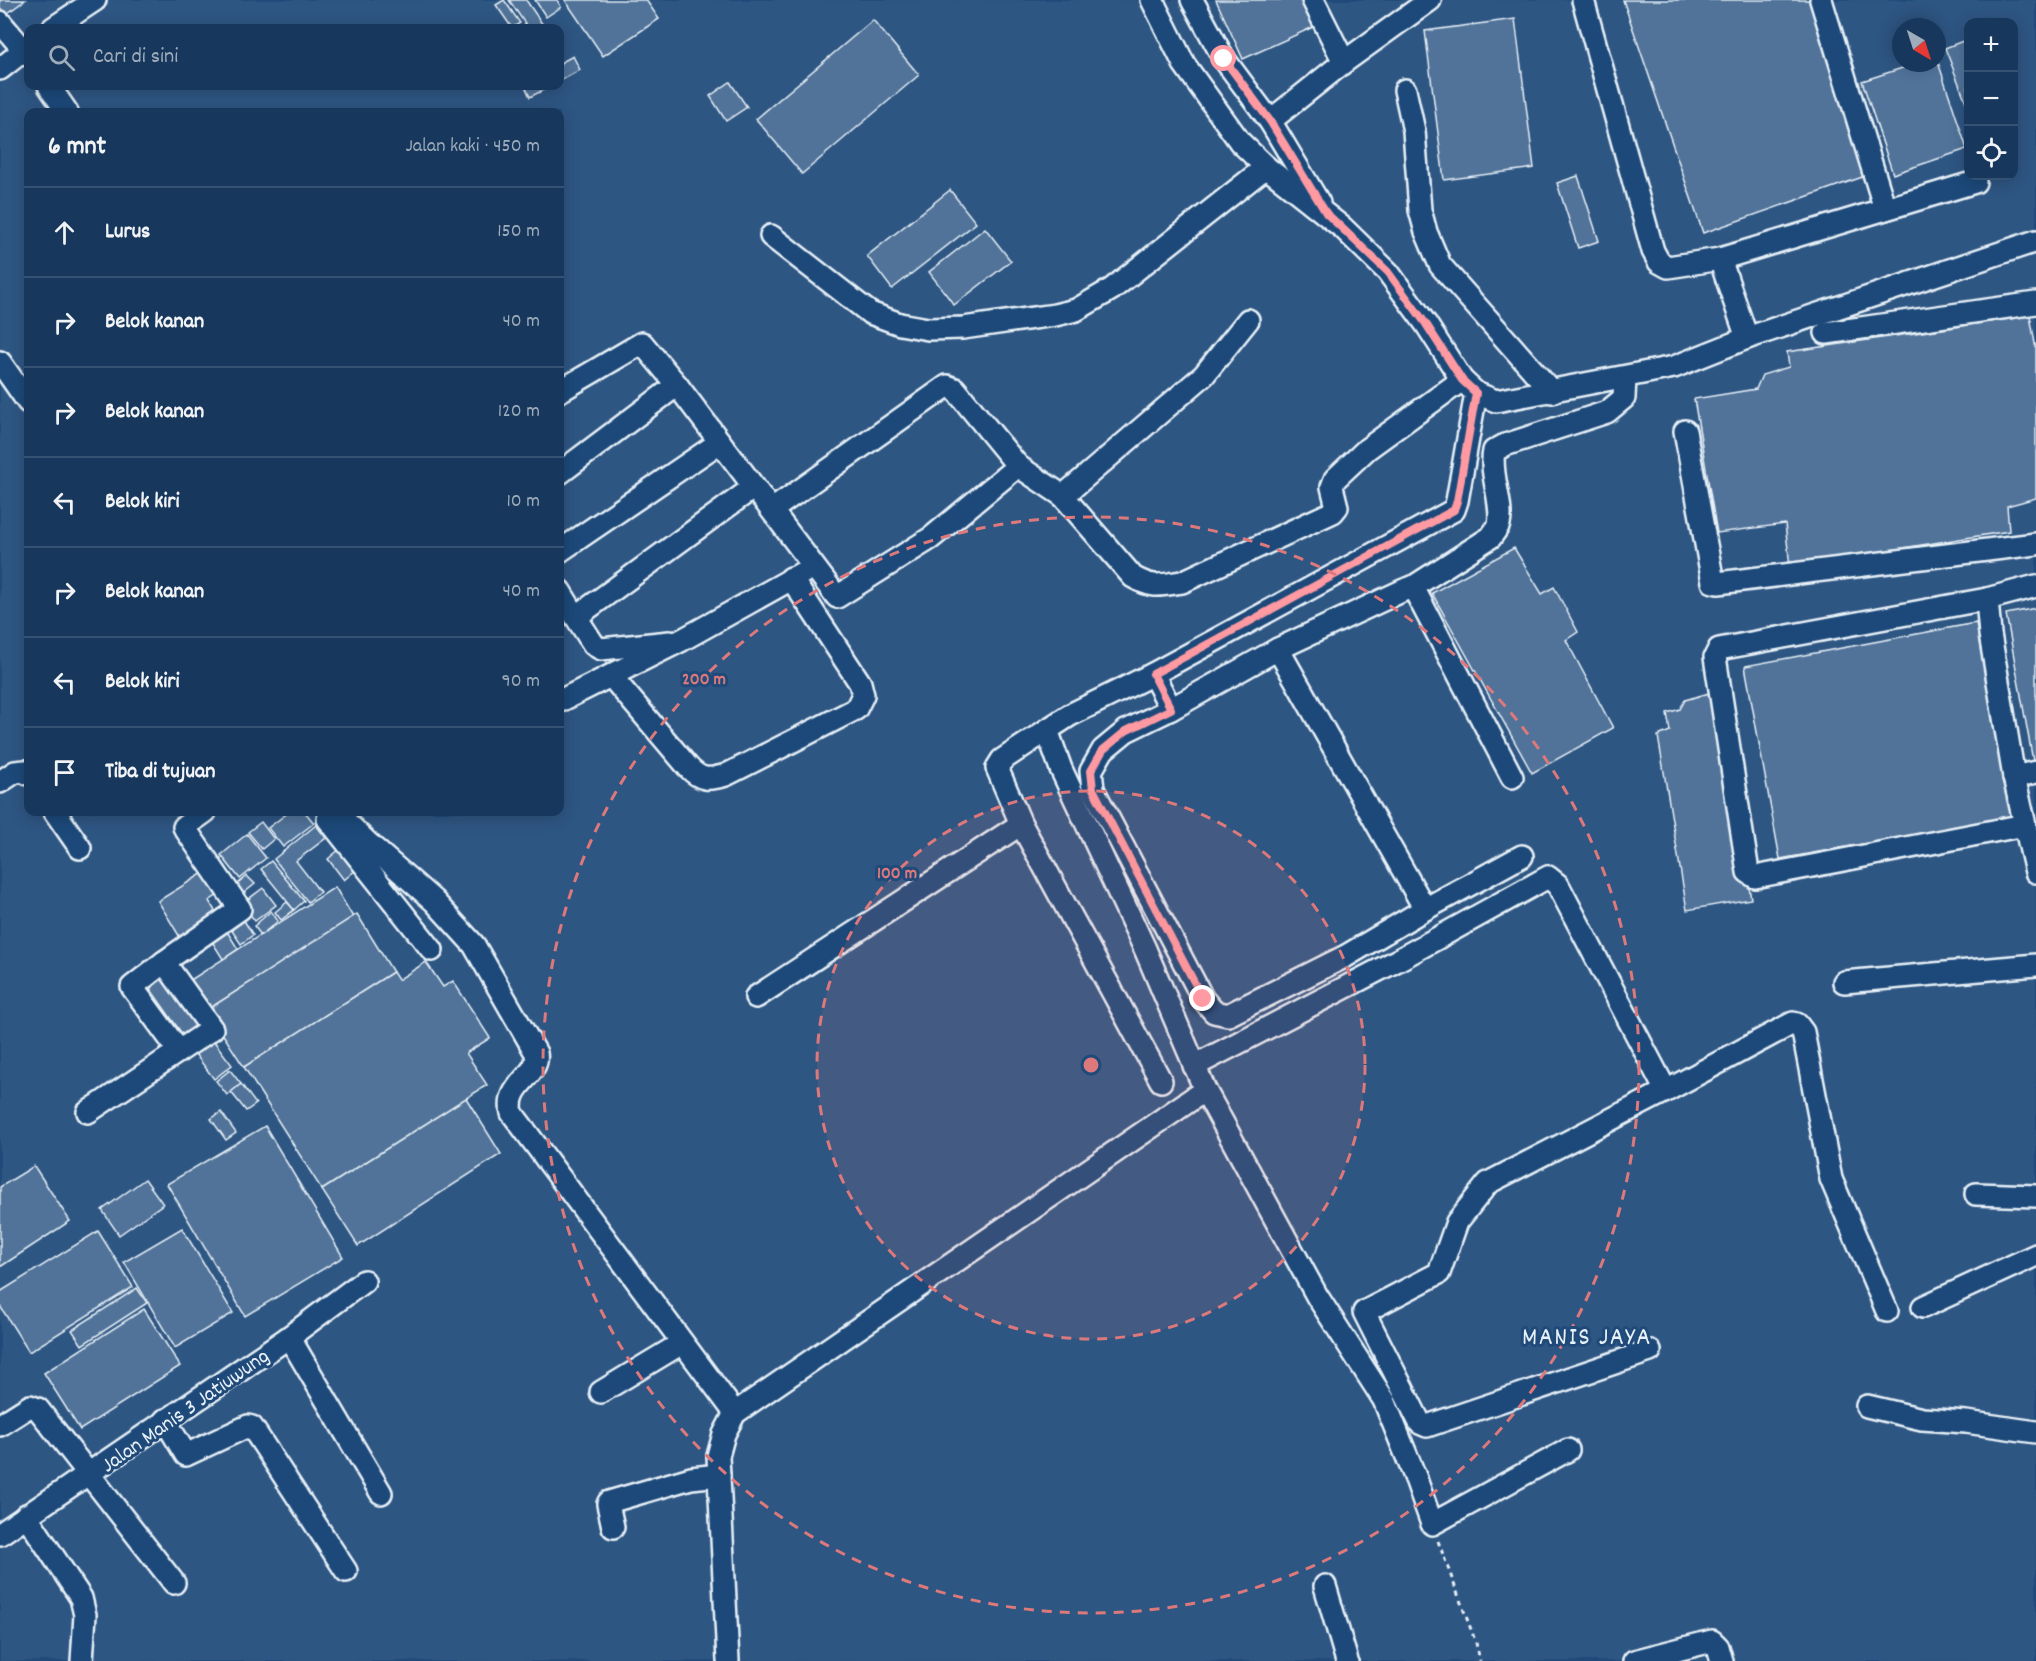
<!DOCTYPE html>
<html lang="id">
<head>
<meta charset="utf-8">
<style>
	:root { --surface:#17385c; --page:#203f62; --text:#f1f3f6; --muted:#9eacbb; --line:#365272 }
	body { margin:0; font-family:Dekko,sans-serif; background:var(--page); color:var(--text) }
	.controls { position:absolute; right:18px; top:18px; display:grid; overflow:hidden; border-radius:12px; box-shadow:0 3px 15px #0003 }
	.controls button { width:54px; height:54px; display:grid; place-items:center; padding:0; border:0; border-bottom:2px solid var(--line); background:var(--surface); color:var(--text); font:30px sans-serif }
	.compass { position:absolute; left:1892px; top:18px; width:54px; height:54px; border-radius:50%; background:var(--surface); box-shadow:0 3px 15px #0003; rotate:141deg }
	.stop { position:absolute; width:18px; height:18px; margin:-14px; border:4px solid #ff9aa2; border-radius:50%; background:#fff }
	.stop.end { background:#ff9aa2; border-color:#fff; box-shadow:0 2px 6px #0008 }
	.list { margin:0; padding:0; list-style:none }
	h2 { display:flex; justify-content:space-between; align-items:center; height:78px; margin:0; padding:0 24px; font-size:26px }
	h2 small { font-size:20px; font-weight:400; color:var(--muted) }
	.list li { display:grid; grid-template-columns:39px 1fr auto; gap:18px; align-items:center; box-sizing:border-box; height:90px; padding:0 24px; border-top:2px solid var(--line) }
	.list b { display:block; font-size:22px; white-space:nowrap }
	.list em { font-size:20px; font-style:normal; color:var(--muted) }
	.icon { flex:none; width:33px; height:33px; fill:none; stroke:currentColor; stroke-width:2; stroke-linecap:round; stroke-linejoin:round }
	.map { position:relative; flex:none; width:2036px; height:1661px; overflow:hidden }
	.search { position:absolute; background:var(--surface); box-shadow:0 3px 15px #0003; left:24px; top:24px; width:540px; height:66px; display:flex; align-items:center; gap:15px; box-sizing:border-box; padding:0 21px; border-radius:12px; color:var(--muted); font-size:22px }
	.panel { position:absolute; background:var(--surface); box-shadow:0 3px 15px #0003; left:24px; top:108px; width:540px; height:708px; border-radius:12px }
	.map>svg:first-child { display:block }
	.built { fill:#2e5683; fill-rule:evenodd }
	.building { fill:#517399; stroke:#e8f1f8; stroke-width:1.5 }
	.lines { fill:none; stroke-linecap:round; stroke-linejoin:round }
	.minor-casing { stroke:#e8f1f8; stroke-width:26 }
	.path { stroke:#e8f1f8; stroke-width:3; stroke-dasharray:4.5 4.5; stroke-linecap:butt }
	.minor { stroke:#1f4a7a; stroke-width:21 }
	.route { stroke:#ff9aa2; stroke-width:8 }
	.ring { fill:none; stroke:#dd787b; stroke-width:3; stroke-dasharray:10 8 }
	.labels { text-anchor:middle; stroke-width:6; stroke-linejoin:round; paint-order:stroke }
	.street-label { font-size:22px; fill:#e8f1f8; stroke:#1f4a7a }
	.quarter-label { font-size:26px; letter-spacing:1.5px; fill:#e8f1f8; stroke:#1f4a7a }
	.centre { fill:#dd787b; stroke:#1f4a7a; stroke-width:3 }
	.ring-label { font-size:18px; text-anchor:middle; font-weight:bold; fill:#dd787b; stroke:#1f4a7a; stroke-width:6; stroke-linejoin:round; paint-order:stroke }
</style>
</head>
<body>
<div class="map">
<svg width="2036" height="1661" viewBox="0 0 2036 1661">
	<rect width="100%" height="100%" fill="#1f4a7a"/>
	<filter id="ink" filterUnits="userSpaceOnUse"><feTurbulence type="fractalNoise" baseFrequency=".0167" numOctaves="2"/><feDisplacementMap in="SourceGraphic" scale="12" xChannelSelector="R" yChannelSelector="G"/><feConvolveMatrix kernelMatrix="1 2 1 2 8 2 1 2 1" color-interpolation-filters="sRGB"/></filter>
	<g filter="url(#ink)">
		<path class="built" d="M0 0H2036V1661H0ZM1968 22H2014V176H1968ZM1901 27H1937V63H1901ZM28 28H560V86H28ZM28 112H560V812H28Z"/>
		<g class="building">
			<polygon points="0,0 25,0 0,19"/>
			<polygon points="504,0 520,23 512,28 496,5"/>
			<polygon points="509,0 526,0 545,28 528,28"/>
			<polygon points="535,0 557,0 561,7 546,17"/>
			<polygon points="565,0 646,0 659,19 603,56"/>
			<polygon points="1216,0 1309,0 1320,24 1243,59"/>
			<polygon points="1623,0 1811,0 1871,174 1703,233"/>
			<polygon points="1515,19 1534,168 1444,180 1425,31"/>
			<polygon points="873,20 919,75 802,174 756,119"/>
			<polygon points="1968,39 1968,107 1945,48"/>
			<polygon points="573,56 580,70 560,81 560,63"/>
			<polygon points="1937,59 1967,149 1893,174 1862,81 1918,63 1937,63"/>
			<polygon points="730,82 747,107 726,121 710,96"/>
			<polygon points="525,86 551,86 530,97"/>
			<polygon points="1578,176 1599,241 1578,248 1557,183"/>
			<polygon points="950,190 976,223 892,289 867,256"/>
			<polygon points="985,228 1011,261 954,305 929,272"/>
			<polygon points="2030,316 2036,349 2036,498 2007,506 2009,531 1790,566 1785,524 1717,533 1694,399 1756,389 1762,375 1789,367 1787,352"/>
			<polygon points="1514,548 1542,594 1554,587 1578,632 1566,640 1613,728 1532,773 1432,593"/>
			<polygon points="2036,608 2036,761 2033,761 2006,614"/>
			<polygon points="1976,623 2011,817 1780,859 1745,666"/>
			<polygon points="1716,691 1751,899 1687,910 1658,736 1670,731 1667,713 1680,709 1685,700"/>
			<polygon points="289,812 305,812 314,823 283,847 268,828"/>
			<polygon points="261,822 274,839 262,849 248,832"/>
			<polygon points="316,825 326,838 296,861 320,892 308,902 274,859"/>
			<polygon points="247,834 266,858 240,879 221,855"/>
			<polygon points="341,848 357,869 344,880 328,859"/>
			<polygon points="271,861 304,901 294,910 261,869"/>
			<polygon points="208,870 221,893 209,901 218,916 181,939 158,901"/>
			<polygon points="247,876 255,884 239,897 232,889"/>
			<polygon points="335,887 353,917 207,1010 189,981"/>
			<polygon points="263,888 276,905 255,921 242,904"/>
			<polygon points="287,902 294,910 281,920 275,912"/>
			<polygon points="271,911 278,921 261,935 254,926"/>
			<polygon points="240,914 253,935 241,944 226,922"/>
			<polygon points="357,914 393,972 244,1067 207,1010"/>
			<polygon points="223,925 238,949 223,959 208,935"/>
			<polygon points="426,962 443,987 453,981 490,1038 466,1053 487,1085 322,1190 244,1067 393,972 398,980"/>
			<polygon points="161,974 199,1028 185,1038 147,984"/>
			<polygon points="210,1036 232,1065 214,1079 192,1050"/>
			<polygon points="230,1070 241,1084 227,1095 216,1081"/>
			<polygon points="241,1084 256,1104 246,1111 231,1092"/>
			<polygon points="466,1098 501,1154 358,1246 322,1190"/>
			<polygon points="221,1112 236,1133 226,1140 211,1119"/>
			<polygon points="265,1126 343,1257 245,1316 167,1184"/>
			<polygon points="34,1166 70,1221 0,1267 0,1187"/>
			<polygon points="145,1179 163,1204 119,1235 102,1210"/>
			<polygon points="182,1228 233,1313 175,1348 124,1262"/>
			<polygon points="98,1231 133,1287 29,1352 0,1306 0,1292"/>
			<polygon points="137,1288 147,1303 82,1345 72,1330"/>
			<polygon points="144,1309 180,1366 80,1430 44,1373"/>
		</g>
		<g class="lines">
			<g class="minor-casing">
				<g id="minor">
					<polyline points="1152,0 1184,64 1240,142 1266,167 1343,228 1388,272 1426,324 1462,380 1476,393 1496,401 1674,367 1747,338 2036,241"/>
					<polyline points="1192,0 1224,59 1270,121"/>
					<polyline points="1313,0 1344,62"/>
					<polyline points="1583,0 1653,251 1659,262 1668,267 1720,259 1975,182"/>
					<polyline points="1821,0 1885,209"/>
					<polyline points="0,22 28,55"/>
					<polyline points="53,28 95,0"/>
					<polyline points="0,69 28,47"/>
					<polyline points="49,86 67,112"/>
					<polyline points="1405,90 1414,131 1420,210 1426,232 1440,265 1552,392"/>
					<polyline points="1319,203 1270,121 1344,62 1430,0"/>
					<polyline points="771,236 870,313 900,324 928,329 963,328 1055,315 1076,310 1112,289 1266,167"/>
					<polyline points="1720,259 1747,338"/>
					<polyline points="1826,333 2036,303"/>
					<polyline points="0,362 28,402"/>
					<polyline points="560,391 642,343 677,385"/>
					<polyline points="1476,393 1457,501 1454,510 1153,674 1070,715 1047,730 1061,769 1145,949 1205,1090 1317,1296 1384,1400 1416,1479 1432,1524 1568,1450"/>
					<polyline points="1685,431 1713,582 1718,583 2036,544"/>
					<polyline points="560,473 677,385 754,487"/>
					<polyline points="1063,496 1204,375 1248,320"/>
					<polyline points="772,510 947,386 955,389 1018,466"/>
					<polyline points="560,551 720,442"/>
					<polyline points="2036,586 1987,599 1719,649 1715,657 1748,872 1755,877 2025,825 2014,777 2036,772"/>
					<path d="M1413 587 1491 537C1493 533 1498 528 1499 524 1504 505 1489 474 1494 451L1505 445 1607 412 1624 398 1625 377"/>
					<path d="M560 591 576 617 754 487 837 597 931 538 1018 466 1063 496 1133 577C1154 589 1160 585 1182 582L1333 512 1337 507 1332 487 1335 479 1367 449 1462 380"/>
					<polyline points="1987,599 1990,634 2014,777"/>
					<polyline points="576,617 594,645 601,649 670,642"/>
					<polyline points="1153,674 1171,709 1278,649 1404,590 1413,587 1512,777"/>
					<path d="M611 676 688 767C701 781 709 780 726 775L856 709 863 695 860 683 791 578"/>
					<polyline points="560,701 682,640 804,572"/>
					<polyline points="1171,709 1126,731 1103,750 1091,771 1093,789 1203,999 1214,1012 1228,1015 1346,956 1425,909 1278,649"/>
					<polyline points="1047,730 1002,760 997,768 1021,824 1161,1081"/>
					<polyline points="0,782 15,772 25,771 28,774"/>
					<polyline points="55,812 80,848"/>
					<path d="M336 812 369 844 434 901 474 945 536 1053C541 1076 505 1083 512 1113L735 1413"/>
					<polyline points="328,819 432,950"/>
					<polyline points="2025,825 2036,872"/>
					<polyline points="1425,909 1522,856"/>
					<polyline points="1844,982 2036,965"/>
					<polyline points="756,997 1021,824"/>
					<polyline points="179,1051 132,987 164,962 240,909 184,827 205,812"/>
					<polyline points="1194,1066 1398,960 1548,877 1558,885 1666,1091"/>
					<polyline points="88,1112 212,1029 164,962"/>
					<polyline points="1976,1194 2036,1196"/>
					<polyline points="1923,1307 2036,1255"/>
					<polyline points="289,1337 381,1493"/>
					<polyline points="1650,1351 1427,1426 1420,1423 1364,1312 1439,1273 1457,1222 1488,1183 1666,1091 1793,1023 1797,1024 1803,1032 1831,1179 1887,1311"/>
					<polyline points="601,1392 682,1343"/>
					<polyline points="1867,1406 1922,1419 1966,1422 2036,1432"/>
					<polyline points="165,1420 186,1455 248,1426 252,1427 346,1571"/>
					<polyline points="0,1425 30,1406 38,1409 174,1583"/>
					<polyline points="26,1515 81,1598 85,1615 82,1661"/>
					<polyline points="613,1527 608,1504 609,1502 691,1478 719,1475"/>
					<polyline points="0,1534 289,1337 364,1281"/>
					<polyline points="1325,1586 1347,1661"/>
					<polyline points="728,1661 718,1456 724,1434 735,1413 1205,1090"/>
					<polyline points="1634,1661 1712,1641 1718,1647 1722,1661"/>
				</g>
			</g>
			<polyline class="path" points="1438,1541 1476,1643 1480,1661"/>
			<use href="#minor" class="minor"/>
		</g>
	</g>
	<g class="lines" filter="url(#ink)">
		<polyline class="route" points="1203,999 1093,789 1091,771 1103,750 1126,731 1171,709 1153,674 1454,510 1457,501 1476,393 1462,380 1426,324 1388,272 1326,213 1270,121 1224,59"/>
	</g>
	<circle cx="1091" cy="1065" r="274" fill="#dd787b" fill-opacity=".12"/>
	<g class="ring">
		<circle cx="1091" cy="1065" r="274"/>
		<circle cx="1091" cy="1065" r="548"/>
	</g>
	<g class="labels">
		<g class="street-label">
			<text transform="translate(184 1409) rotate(-35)" y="8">Jalan Manis 3 Jatiuwung</text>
		</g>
		<g class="quarter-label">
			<text x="1587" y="1344">MANIS JAYA</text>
		</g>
	</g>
	<circle cx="1091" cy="1065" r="9" class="centre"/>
	<g class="ring-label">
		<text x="704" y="684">200 m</text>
		<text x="897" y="878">100 m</text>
	</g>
</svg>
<div class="controls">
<button>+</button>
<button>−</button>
<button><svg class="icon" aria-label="locate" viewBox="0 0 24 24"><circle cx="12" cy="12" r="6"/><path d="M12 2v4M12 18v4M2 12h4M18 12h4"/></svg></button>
</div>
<svg class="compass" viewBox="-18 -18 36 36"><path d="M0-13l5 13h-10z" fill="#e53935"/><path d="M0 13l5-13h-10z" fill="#9eacbb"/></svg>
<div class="stop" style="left:1224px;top:59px"></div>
<div class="stop end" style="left:1203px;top:999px"></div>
<div class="search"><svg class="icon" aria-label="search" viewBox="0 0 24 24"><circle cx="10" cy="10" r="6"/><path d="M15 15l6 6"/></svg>Cari di sini</div>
<section class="panel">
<h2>6 mnt<small>Jalan kaki · 450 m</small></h2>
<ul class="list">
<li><svg class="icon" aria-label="ahead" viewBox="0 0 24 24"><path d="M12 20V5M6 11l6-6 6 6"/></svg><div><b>Lurus</b></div><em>150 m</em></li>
<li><svg class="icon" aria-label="right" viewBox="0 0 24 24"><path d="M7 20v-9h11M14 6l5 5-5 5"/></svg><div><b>Belok kanan</b></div><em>40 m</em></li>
<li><svg class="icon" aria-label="right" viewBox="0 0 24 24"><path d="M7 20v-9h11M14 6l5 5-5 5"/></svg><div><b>Belok kanan</b></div><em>120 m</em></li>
<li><svg class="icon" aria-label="left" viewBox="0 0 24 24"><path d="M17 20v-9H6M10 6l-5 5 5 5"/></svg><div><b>Belok kiri</b></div><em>10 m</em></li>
<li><svg class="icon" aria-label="right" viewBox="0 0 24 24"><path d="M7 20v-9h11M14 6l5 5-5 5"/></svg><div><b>Belok kanan</b></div><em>40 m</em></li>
<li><svg class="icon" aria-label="left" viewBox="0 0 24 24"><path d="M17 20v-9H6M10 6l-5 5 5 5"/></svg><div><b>Belok kiri</b></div><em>90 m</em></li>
<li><svg class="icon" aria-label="arrive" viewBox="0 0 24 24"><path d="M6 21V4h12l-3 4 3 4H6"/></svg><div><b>Tiba di tujuan</b></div></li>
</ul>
</section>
</div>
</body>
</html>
